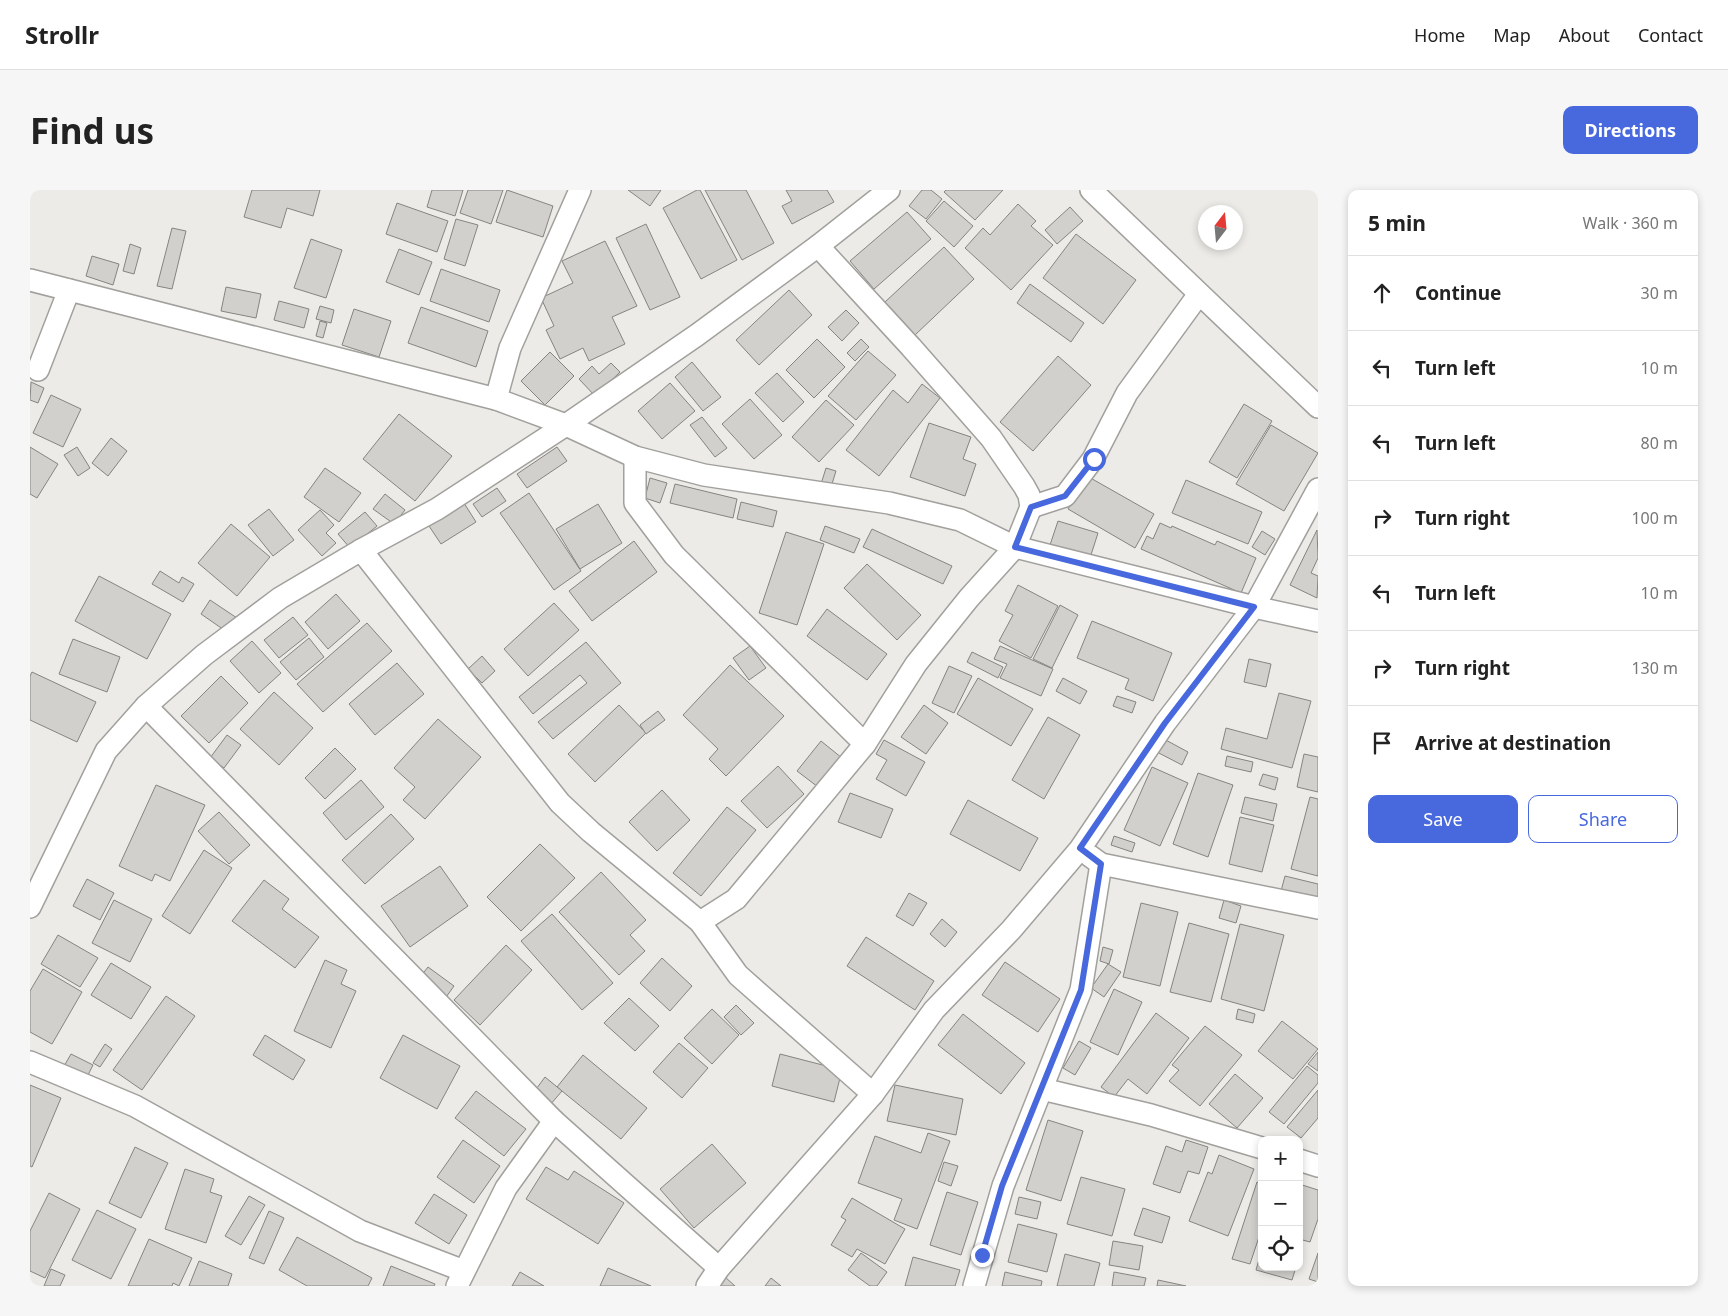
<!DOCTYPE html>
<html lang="en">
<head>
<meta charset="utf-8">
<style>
	:root { --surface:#fff; --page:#f6f6f6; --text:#222; --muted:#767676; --line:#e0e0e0; --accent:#4869dd }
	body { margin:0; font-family:"Noto Sans",sans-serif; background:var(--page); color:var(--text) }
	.controls { position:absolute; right:15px; bottom:15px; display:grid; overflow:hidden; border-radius:10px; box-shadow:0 2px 8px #0003 }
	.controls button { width:45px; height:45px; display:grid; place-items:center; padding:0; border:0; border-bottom:1px solid var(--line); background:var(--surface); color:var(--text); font:25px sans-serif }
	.compass { position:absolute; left:1168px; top:15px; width:45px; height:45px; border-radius:50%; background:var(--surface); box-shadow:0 2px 8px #0003; rotate:16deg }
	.stop { position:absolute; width:15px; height:15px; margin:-11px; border:4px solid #4869dd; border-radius:50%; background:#fff }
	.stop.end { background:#4869dd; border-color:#fff; box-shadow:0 1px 5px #0008 }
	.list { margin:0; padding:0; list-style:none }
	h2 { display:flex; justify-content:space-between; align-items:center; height:65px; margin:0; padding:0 20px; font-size:21px }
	h2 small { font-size:16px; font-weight:400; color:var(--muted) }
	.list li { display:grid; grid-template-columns:32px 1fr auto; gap:15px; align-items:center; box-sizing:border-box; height:75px; padding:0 20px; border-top:1px solid var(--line) }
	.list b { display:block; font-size:19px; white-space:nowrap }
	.list em { font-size:16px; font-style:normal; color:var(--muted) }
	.actions { display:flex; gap:10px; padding:15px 20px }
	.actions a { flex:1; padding:11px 0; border:1px solid var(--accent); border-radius:10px; text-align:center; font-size:18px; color:var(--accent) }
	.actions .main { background:var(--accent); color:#fff }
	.icon { flex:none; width:28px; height:28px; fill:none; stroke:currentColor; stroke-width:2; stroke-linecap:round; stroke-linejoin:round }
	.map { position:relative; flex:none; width:1288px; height:1096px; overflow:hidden; border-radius:10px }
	header { display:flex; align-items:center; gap:30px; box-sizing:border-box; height:70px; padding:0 25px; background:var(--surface); border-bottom:1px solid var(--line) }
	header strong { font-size:24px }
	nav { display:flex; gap:28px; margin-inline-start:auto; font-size:18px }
	.intro { display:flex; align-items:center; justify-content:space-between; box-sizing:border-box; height:120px; padding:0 30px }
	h1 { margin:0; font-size:35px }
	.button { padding:12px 22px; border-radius:10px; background:var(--accent); color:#fff; font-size:18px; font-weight:700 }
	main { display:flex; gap:30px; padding:0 30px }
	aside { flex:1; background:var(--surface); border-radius:10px; box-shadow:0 2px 8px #0003 }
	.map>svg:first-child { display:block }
	.building { fill:#d2d0cc; stroke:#868481 }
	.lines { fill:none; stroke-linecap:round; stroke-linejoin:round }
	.street-casing { stroke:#a2a09d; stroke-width:24 }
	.street { stroke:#fff; stroke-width:21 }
	.route { stroke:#4869dd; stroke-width:6 }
</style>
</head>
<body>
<header>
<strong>Strollr</strong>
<nav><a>Home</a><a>Map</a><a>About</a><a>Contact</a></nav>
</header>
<div class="intro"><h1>Find us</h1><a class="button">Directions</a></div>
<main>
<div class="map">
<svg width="1288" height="1096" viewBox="0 0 1288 1096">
	<rect width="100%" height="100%" fill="#edebe7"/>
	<g class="building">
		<polygon points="222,0 290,0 283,26 257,18 251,38 214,27"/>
		<polygon points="402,0 433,0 425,26 397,17"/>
		<polygon points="438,0 473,0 461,34 430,23"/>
		<polygon points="477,0 523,16 513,47 466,32"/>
		<polygon points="598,0 631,0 620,16"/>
		<polygon points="667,0 670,0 707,70 671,89 633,18"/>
		<polygon points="675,0 716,0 744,53 712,70"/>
		<polygon points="756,0 797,0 804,12 762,34 752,16 762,11"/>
		<polygon points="892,0 901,0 912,9 896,29 879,16"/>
		<polygon points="916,0 973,0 945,30 914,2"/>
		<polygon points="914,11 943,36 924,57 896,31"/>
		<polygon points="367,13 418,31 407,62 356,44"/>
		<polygon points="988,14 1006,31 1001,36 1023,55 981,100 935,58 953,38 960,45"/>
		<polygon points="1040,17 1053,31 1027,54 1015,40"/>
		<polygon points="877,22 901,49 844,99 820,71"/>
		<polygon points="426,29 448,35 435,76 414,69"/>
		<polygon points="616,34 650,107 620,120 586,48"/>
		<polygon points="142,38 156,41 142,99 127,96"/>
		<polygon points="1046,44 1106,90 1073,134 1013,88"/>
		<polygon points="281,49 312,60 296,108 264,98"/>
		<polygon points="575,51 607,116 582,127 595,154 559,171 553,158 530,169 516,140 524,136 511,108 543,93 532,71"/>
		<polygon points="100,54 111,58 104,84 93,81"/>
		<polygon points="914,57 944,89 885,145 855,112"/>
		<polygon points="369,59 402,72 389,105 356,92"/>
		<polygon points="62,66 89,74 83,95 56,86"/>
		<polygon points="411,79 470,100 459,132 400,111"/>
		<polygon points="1000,94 1054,133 1041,152 987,113"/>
		<polygon points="196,97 231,104 226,128 191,121"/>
		<polygon points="759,100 782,125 729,175 706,150"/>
		<polygon points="249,111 279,119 274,138 244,130"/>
		<polygon points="290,116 304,120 301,133 286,129"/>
		<polygon points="391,117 458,141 446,177 378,153"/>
		<polygon points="324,119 361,131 349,167 312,155"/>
		<polygon points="816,120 829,133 812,151 798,137"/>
		<polygon points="290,131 297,133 293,148 286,146"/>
		<polygon points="787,149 815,177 784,208 756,180"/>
		<polygon points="831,149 839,157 825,171 817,163"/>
		<polygon points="838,161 866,185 826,230 798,206"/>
		<polygon points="520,162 544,186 515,215 491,191"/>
		<polygon points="1028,166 1061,195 1003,261 970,232"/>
		<polygon points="662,172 691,207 673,221 645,187"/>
		<polygon points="581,173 590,182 565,206 549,189 562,176 569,184"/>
		<polygon points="747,183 774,212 753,232 725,203"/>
		<polygon points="1,192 14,198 8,213 0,210"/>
		<polygon points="640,193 665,221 632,249 608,221"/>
		<polygon points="892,194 910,208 849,286 816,260 863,200 878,213"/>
		<polygon points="21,205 51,219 33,257 3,243"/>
		<polygon points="720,209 752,245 724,269 692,234"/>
		<polygon points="796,210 824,235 789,272 762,247"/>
		<polygon points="1214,214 1242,231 1207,288 1179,272"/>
		<polygon points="369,224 422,266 385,311 333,269"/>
		<polygon points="672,227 697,258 685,267 660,235"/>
		<polygon points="899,233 941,247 933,269 946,274 935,306 880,287"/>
		<polygon points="1241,235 1288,263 1254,321 1206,294"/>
		<polygon points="81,248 97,261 78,286 62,273"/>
		<polygon points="0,257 28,274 7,308 0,304"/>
		<polygon points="47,257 60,278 48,286 34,265"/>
		<polygon points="527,257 537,271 497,298 487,284"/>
		<polygon points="295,278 331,303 309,332 274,307"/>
		<polygon points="796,278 806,281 801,297 791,294"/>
		<polygon points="1057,286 1124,324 1105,358 1038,319"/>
		<polygon points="620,288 637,293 630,313 615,308"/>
		<polygon points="1156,290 1232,322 1218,354 1142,323"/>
		<polygon points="645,294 707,309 703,328 640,313"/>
		<polygon points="467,298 476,311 452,327 443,314"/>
		<polygon points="499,303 551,381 524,400 470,323"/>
		<polygon points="355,304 375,320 364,334 343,319"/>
		<polygon points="711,312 747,321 743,337 707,329"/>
		<polygon points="434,313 446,332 411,354 399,336"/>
		<polygon points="568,314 592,353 550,379 526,339"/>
		<polygon points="239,319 264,350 243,366 218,335"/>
		<polygon points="290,320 304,335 296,343 306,353 292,366 268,340"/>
		<polygon points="335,322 347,336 320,358 308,344"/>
		<polygon points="1028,331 1068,343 1060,368 1020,355"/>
		<polygon points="1130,333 1141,338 1142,336 1185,355 1187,351 1226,368 1211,403 1111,359 1117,346 1123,349"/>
		<polygon points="201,334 240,367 207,406 168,373"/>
		<polygon points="795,336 830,349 824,363 790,350"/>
		<polygon points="842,339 922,376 913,394 833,357"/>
		<polygon points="1287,340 1288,368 1281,383 1288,386 1287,408 1260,395"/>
		<polygon points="1232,341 1245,349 1235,365 1222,357"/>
		<polygon points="756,342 794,354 767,435 729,423"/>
		<polygon points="604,351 627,382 562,431 539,401"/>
		<polygon points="837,374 891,425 867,450 814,398"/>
		<polygon points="130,381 149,393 152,387 164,394 153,412 122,394"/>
		<polygon points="69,386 141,424 117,469 45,431"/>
		<polygon points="988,395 1028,416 1001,468 969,451 983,425 975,421"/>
		<polygon points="306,404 330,431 298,459 275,432"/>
		<polygon points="180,410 207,428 197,442 171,424"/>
		<polygon points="524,413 549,440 498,486 474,459"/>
		<polygon points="1030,415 1048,425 1022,478 1003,469"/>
		<polygon points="797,419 857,464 837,490 777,446"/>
		<polygon points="263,427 278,445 249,468 234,450"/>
		<polygon points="1062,431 1142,463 1123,511 1095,499 1099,489 1047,468"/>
		<polygon points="337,433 362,461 293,522 267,494"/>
		<polygon points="279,448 294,467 266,490 250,472"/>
		<polygon points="43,449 90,467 77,502 29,484"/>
		<polygon points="222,451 251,483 229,503 200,471"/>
		<polygon points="556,452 591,493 523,549 508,532 557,493 550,485 503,524 489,507"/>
		<polygon points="720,456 736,478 719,490 703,468"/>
		<polygon points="970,456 1023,479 1011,506 970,488 977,474 964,469"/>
		<polygon points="942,462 973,477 968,488 937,472"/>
		<polygon points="452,466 465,481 452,493 438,479"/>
		<polygon points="1219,469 1241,474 1236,497 1214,492"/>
		<polygon points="367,473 394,504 345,545 319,514"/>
		<polygon points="700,475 754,526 696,586 679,569 688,559 653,525"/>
		<polygon points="919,476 942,486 924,523 902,513"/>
		<polygon points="2,482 66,512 47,552 0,530 0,486"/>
		<polygon points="191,486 218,513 179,553 151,526"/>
		<polygon points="948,488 1003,519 981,556 927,524"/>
		<polygon points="1033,488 1057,501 1050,514 1026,501"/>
		<polygon points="244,502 283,538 249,575 210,539"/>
		<polygon points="1249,503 1281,511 1262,578 1191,559 1196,538 1237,549"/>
		<polygon points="1087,506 1106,512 1102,523 1083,516"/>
		<polygon points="589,515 616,543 565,592 538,564"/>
		<polygon points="894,515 918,533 896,564 871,547"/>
		<polygon points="628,521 635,530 616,544 610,535"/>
		<polygon points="1018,527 1050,545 1014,609 982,590"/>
		<polygon points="408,529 451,567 395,629 373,610 385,597 364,578"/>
		<polygon points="197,545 211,555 194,578 180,568"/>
		<polygon points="1132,548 1158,562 1152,575 1125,561"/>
		<polygon points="854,550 895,572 876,606 846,589 857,570 846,564"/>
		<polygon points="791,551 812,568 788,597 767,581"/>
		<polygon points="305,558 326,579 295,609 275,588"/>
		<polygon points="1274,564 1288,567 1288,602 1267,597"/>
		<polygon points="1197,566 1223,572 1221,582 1195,576"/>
		<polygon points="748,576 774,604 737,638 711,611"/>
		<polygon points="1122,577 1158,593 1130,656 1094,640"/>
		<polygon points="1168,583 1203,595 1178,667 1143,654"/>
		<polygon points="1233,584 1248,588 1245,600 1229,595"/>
		<polygon points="331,590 354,617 316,650 293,623"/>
		<polygon points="126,595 175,615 140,691 125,684 122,691 89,676"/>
		<polygon points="632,600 660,630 627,661 599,632"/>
		<polygon points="820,603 863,619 851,648 808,632"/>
		<polygon points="1215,607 1247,614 1243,631 1211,623"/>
		<polygon points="1280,607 1288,609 1288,686 1261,679"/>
		<polygon points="938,610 1008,648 990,681 920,644"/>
		<polygon points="697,617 726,640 671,706 643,683"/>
		<polygon points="189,622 220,655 199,674 168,641"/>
		<polygon points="361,624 384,649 335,694 312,670"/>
		<polygon points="1210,627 1244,635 1232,682 1199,674"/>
		<polygon points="1084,646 1105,653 1102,662 1081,655"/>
		<polygon points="510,654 545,688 491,741 457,707"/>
		<polygon points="174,660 202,678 160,744 132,726"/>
		<polygon points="410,676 438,716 380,757 351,716"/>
		<polygon points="571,682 616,730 600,745 615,761 589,785 529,722"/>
		<polygon points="1255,686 1288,694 1288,710 1251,701"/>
		<polygon points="57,689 84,703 70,730 43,716"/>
		<polygon points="234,690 259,709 252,719 289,747 265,778 202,731"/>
		<polygon points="879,703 897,713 883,736 866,726"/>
		<polygon points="84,710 122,729 100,772 62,753"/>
		<polygon points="1194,710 1211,716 1206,733 1189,728"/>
		<polygon points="1111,713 1148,722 1130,796 1093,787"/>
		<polygon points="522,724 583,793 552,820 491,751"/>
		<polygon points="912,729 927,742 915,757 900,744"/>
		<polygon points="1159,733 1199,744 1181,812 1140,802"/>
		<polygon points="1210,734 1254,745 1234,821 1191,809"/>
		<polygon points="28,745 68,768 50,797 11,774"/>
		<polygon points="836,747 904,791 885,820 817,776"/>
		<polygon points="476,755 502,780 450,835 424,810"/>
		<polygon points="1073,757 1083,760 1079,774 1070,771"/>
		<polygon points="632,768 662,796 640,821 610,793"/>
		<polygon points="295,770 317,780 311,794 326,801 301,858 264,841"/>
		<polygon points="975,772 1030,809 1008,842 952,805"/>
		<polygon points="81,773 121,797 101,829 61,805"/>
		<polygon points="1078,774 1091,782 1074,807 1061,798"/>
		<polygon points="398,777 424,796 414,810 387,791"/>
		<polygon points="13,779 52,802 22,854 0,842 0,801"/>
		<polygon points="1084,799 1112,812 1088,865 1060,852"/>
		<polygon points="136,806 165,826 112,900 83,880"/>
		<polygon points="599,808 629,836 605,861 574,833"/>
		<polygon points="706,815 724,833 711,845 694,827"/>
		<polygon points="682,819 709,845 682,874 654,848"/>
		<polygon points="1208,819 1225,824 1223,833 1206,829"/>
		<polygon points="1126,823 1159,848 1117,904 1098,889 1084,907 1071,897"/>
		<polygon points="933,824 995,873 971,904 908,855"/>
		<polygon points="1252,831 1288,859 1263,889 1228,861"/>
		<polygon points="1175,836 1212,865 1170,916 1139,891 1149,880 1142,875"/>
		<polygon points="235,845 275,870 263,890 223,865"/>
		<polygon points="373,845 430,876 407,919 350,888"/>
		<polygon points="1049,851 1061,858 1045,885 1033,878"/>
		<polygon points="649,853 678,878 652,908 623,882"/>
		<polygon points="75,854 82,859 70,877 63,873"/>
		<polygon points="1288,862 1288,881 1278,874"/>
		<polygon points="41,864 63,875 56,889 33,878"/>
		<polygon points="750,864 812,880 804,912 742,896"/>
		<polygon points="553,865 617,918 591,949 527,897"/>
		<polygon points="1277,876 1288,885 1288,893 1254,934 1239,922"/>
		<polygon points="1205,884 1233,908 1207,938 1179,914"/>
		<polygon points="515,887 532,901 520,915 504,902"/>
		<polygon points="0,895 31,908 2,977 0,976"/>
		<polygon points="865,895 933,909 926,945 857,931"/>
		<polygon points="1288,900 1288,928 1271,948 1257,937"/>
		<polygon points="446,901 496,939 474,966 425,928"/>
		<polygon points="1018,930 1053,941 1031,1011 996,1000"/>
		<polygon points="898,943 920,951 887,1039 864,1030 872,1009 828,993 845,946 891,963"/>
		<polygon points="433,950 470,976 444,1013 407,987"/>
		<polygon points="1156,950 1178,957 1169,984 1158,981 1150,1003 1123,994 1136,956 1152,962"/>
		<polygon points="682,954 716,993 664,1038 630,999"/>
		<polygon points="105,957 138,973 111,1028 79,1013"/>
		<polygon points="1189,965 1224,979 1198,1046 1159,1031 1178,982 1182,984"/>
		<polygon points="914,972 928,976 921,996 908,991"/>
		<polygon points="516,977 538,990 544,981 594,1013 568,1054 496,1009"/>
		<polygon points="155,979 184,989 180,1002 192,1006 176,1053 135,1039"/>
		<polygon points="1051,987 1095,999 1082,1046 1037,1034"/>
		<polygon points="1227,992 1232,994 1232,1038 1220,1074 1202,1069"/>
		<polygon points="1269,994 1288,1000 1288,1029 1280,1052 1269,1049"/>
		<polygon points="917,1002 948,1012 931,1065 900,1055"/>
		<polygon points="19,1003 50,1019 15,1088 0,1081 0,1041"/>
		<polygon points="404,1004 437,1025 419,1054 385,1033"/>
		<polygon points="219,1006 235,1015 211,1055 195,1046"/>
		<polygon points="989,1007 1011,1012 1007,1029 985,1024"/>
		<polygon points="822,1008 875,1039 855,1074 827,1059 822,1067 801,1055 816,1030 811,1027"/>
		<polygon points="1113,1018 1140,1027 1132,1053 1104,1045"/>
		<polygon points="67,1020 106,1039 81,1089 42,1070"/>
		<polygon points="239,1021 254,1028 234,1074 219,1068"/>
		<polygon points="988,1034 1027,1044 1017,1082 978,1072"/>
		<polygon points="267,1047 342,1088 338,1096 277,1096 249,1080"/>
		<polygon points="119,1049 162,1068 149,1096 143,1093 142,1096 98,1096"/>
		<polygon points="1083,1051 1113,1056 1109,1080 1079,1075"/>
		<polygon points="1232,1059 1232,1077 1266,1077 1262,1090 1226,1080"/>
		<polygon points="831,1063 857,1082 847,1096 840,1096 818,1080"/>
		<polygon points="1288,1063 1288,1092 1279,1089"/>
		<polygon points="1035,1064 1070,1073 1064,1096 1027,1096"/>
		<polygon points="883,1067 930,1080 925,1096 875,1096"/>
		<polygon points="169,1071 202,1084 198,1096 159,1096"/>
		<polygon points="361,1076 405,1094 404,1096 353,1096"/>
		<polygon points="578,1078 621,1096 570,1096"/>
		<polygon points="21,1079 35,1085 30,1096 14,1096"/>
		<polygon points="490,1082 514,1096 482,1096"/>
		<polygon points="975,1082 1012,1091 1011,1096 972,1096"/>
		<polygon points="1084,1082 1116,1088 1114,1096 1082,1096"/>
		<polygon points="695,1087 705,1096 687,1096"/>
		<polygon points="741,1088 751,1096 735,1096"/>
		<polygon points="1128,1090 1156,1096 1127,1096"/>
	</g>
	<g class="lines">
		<g class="street-casing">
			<g id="street">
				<polyline points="550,0 480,158 466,209 536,235 605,267 674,285 859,313 930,330 985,357 1224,417 1288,431"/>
				<polyline points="1061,0 1288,217"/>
				<polyline points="0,90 466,209"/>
				<polyline points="8,180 39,100"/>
				<polyline points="605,267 605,313 644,365 835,554"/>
				<polyline points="1001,317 1035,306 1063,269 1097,203 1169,104"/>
				<polyline points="331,360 530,613 561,642 670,732 708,785 843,904"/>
				<polyline points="116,516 524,931 689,1078"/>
				<polyline points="1060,666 1071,674 1288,718"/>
				<polyline points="0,717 76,561 116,516 174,465 250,408 331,360 407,319 536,235 667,145 788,56 859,0"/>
				<polyline points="670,732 706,709 835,554 886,474 939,408 985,357 1001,317 999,305 994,296 961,248 881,157 788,56"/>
				<polyline points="0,872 105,916 330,1041 434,1081"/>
				<polyline points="1012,899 1121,925 1232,958"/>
				<polyline points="1269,970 1288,976"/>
				<polyline points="427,1096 476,998 524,931"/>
				<polyline points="677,1096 689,1078 843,904 904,820 981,740 1050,659 1135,533 1224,417 1288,299"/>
				<polyline points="944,1096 973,996 1051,800 1071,674"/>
			</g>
		</g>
		<use href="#street" class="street"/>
	</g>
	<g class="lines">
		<polyline class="route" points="952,1065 972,996 1051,800 1071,674 1050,658 1135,533 1224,417 985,357 1001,317 1035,306 1064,269"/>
	</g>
</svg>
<div class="controls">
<button>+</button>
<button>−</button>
<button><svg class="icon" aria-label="locate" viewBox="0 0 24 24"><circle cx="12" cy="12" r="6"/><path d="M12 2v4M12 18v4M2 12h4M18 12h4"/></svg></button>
</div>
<svg class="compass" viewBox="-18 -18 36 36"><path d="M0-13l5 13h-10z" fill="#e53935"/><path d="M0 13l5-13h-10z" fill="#767676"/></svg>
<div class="stop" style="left:1064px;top:269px"></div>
<div class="stop end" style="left:952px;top:1065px"></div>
</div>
<aside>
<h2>5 min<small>Walk · 360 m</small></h2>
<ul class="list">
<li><svg class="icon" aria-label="ahead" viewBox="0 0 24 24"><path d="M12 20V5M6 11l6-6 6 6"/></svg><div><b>Continue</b></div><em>30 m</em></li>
<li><svg class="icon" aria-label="left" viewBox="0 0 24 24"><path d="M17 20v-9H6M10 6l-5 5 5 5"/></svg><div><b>Turn left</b></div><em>10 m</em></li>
<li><svg class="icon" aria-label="left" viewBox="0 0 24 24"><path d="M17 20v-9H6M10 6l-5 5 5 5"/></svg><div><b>Turn left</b></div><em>80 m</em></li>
<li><svg class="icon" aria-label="right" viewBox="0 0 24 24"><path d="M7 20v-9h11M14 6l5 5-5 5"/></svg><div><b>Turn right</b></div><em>100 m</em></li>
<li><svg class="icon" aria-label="left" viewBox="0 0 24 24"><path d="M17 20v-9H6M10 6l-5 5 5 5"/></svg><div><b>Turn left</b></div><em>10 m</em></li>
<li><svg class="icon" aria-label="right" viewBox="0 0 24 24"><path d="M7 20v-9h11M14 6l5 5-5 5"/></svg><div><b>Turn right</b></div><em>130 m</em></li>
<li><svg class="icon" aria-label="arrive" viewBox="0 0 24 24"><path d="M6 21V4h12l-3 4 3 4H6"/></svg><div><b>Arrive at destination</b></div></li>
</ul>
<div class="actions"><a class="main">Save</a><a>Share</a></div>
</aside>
</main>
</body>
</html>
